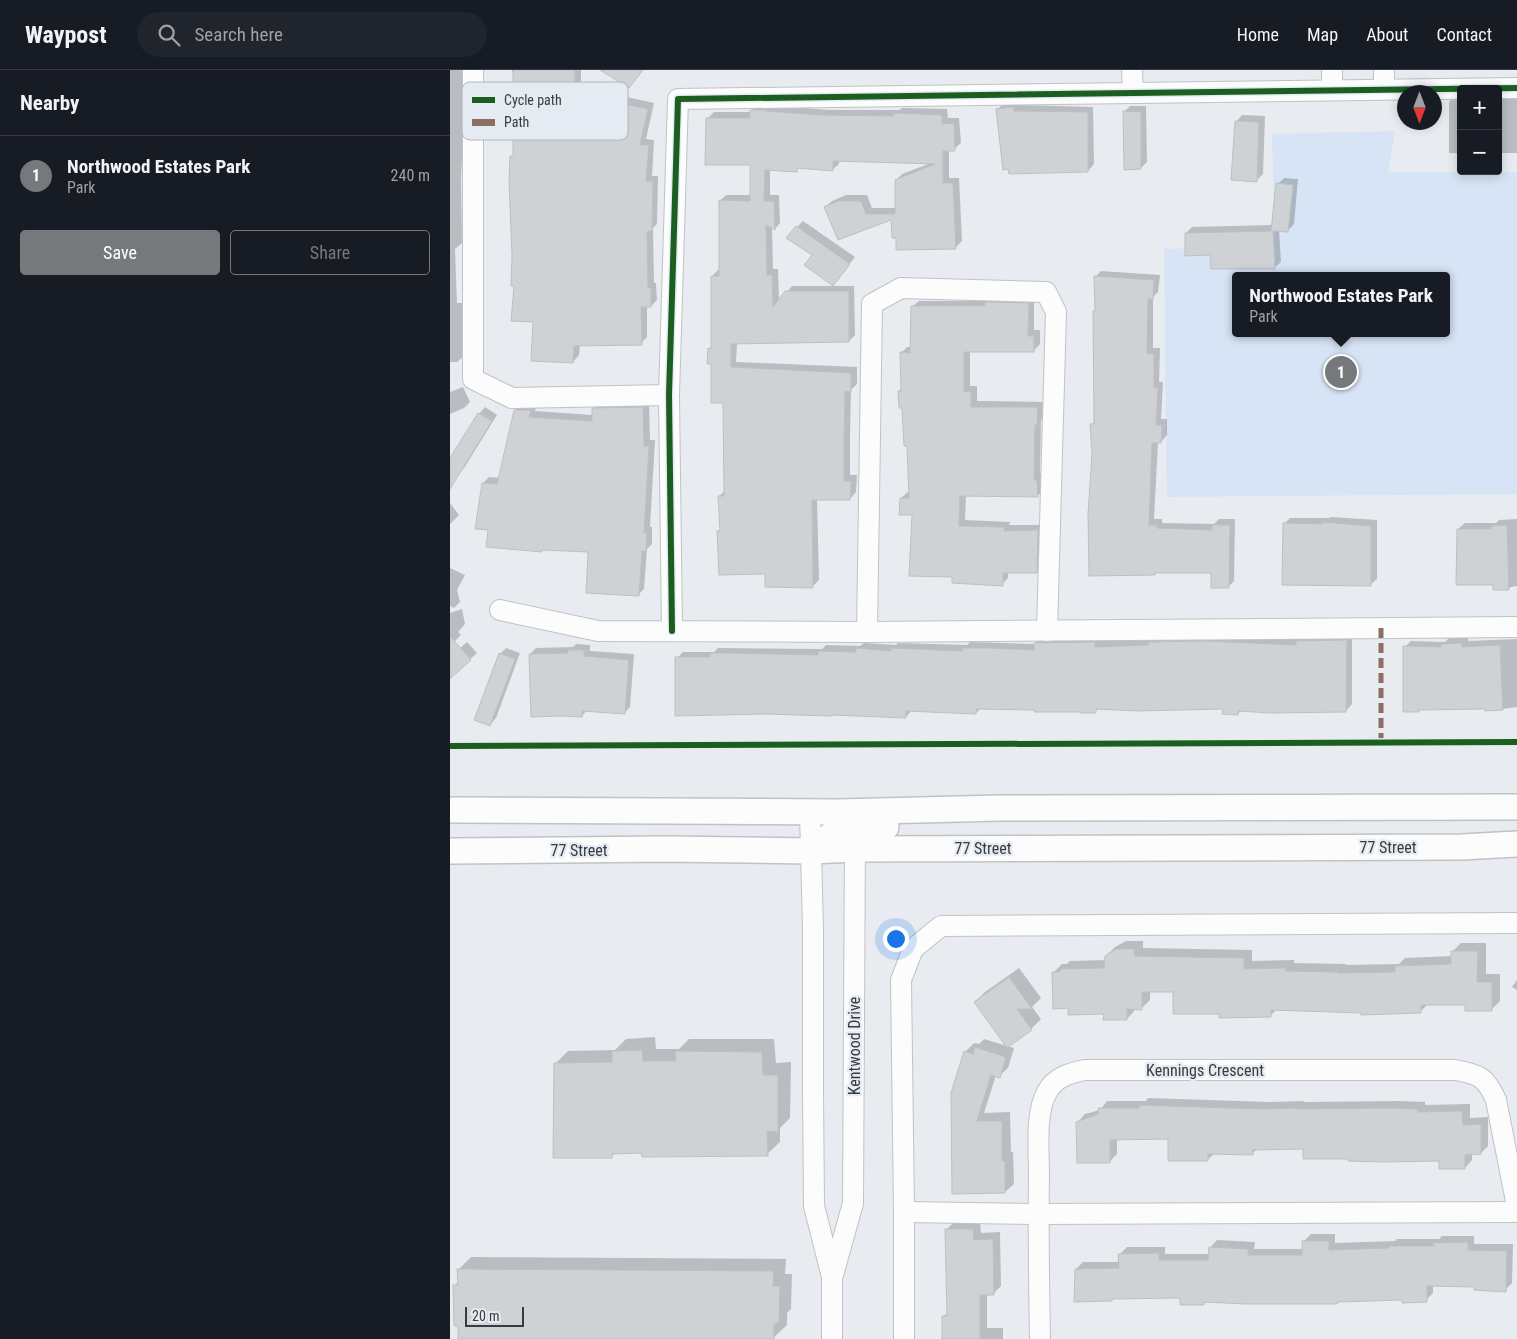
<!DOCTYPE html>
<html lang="en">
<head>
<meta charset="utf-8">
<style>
	:root { --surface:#171b24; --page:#20242c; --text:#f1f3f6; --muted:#9ea1a6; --line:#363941; --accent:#76797c }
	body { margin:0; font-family:"Roboto Condensed",sans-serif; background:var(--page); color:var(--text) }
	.controls { position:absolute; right:15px; top:15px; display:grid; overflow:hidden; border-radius:5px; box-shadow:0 2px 12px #0003 }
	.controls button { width:45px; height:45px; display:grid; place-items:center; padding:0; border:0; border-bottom:1px solid var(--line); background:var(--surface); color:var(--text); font:25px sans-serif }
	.compass { position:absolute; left:947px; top:15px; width:45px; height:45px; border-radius:50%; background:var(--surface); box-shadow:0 2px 12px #0003; rotate:180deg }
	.scale { position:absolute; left:15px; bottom:12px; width:59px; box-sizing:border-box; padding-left:5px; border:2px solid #393b3e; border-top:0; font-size:14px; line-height:18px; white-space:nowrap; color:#393b3e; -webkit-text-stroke:4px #e4ebf3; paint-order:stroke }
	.you { position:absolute; left:445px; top:868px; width:18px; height:18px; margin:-12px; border:4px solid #fff; border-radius:50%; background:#1a73e8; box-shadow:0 0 0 8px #1a73e833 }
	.badge { display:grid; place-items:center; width:32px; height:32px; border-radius:50%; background:var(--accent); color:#fff; font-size:16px; font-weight:700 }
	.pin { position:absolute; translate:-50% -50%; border:2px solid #fff; box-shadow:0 1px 5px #0006 }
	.popup { position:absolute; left:782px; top:202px; width:218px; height:65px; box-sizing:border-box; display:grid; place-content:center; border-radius:5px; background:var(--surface); filter:drop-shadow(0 1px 4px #0005); font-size:16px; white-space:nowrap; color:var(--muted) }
	.popup b { font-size:19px; color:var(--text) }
	.popup::after { content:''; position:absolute; left:50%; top:100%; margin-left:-10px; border:10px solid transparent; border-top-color:var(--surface) }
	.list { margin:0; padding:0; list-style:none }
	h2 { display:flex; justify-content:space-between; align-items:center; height:65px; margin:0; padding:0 20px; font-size:21px }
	h2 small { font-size:16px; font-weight:400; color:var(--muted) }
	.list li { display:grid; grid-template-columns:32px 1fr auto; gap:15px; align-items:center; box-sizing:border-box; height:80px; padding:0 20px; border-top:1px solid var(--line) }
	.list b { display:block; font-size:19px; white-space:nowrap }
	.list p { margin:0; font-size:16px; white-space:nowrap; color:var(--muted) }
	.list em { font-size:16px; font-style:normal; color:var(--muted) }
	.actions { display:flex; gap:10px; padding:15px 20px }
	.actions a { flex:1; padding:11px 0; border:1px solid var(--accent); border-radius:5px; text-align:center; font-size:18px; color:var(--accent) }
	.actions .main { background:var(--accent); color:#fff }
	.icon { flex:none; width:28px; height:28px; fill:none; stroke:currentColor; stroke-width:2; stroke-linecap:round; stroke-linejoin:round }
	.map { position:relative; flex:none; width:1067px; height:1269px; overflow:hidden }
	header { display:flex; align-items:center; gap:30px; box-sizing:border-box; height:70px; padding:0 25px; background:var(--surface); border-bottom:1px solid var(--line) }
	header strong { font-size:24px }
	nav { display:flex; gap:28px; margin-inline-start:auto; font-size:18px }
	.search { width:350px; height:45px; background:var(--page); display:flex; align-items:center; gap:12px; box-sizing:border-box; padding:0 18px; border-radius:28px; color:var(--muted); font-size:19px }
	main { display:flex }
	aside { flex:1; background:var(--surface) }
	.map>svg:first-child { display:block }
	.green { fill:#d6e4f5; fill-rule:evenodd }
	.shadow { fill:#0003 }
	.building { fill:#cfd2d5; stroke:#bdc0c3 }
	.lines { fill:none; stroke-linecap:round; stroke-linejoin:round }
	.minor-casing { stroke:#c0c2c6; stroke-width:22 }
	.major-casing { stroke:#c0c2c6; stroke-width:28 }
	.minor { stroke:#fcfcfd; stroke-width:20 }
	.major { stroke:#fcfcfd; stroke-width:25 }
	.quiet { stroke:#8d6e63; stroke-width:5; stroke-dasharray:10 5; stroke-linecap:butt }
	.cycleway-casing { stroke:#e4ebf3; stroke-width:9 }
	.cycleway { stroke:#1b5e20; stroke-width:6 }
	.labels { text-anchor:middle; stroke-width:4.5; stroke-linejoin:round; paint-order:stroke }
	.street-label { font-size:16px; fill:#393b3e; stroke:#e4ebf3 }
	.key { fill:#e4ebf3; stroke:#b1b6bd; stroke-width:1 }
	.key-label { font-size:14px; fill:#393b3e }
</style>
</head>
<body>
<header>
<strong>Waypost</strong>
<div class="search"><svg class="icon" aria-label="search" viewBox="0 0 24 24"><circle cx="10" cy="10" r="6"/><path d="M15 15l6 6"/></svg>Search here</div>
<nav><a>Home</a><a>Map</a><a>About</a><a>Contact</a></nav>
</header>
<main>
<aside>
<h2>Nearby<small></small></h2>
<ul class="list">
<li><span class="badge">1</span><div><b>Northwood Estates Park</b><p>Park</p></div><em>240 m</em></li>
</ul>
<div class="actions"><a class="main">Save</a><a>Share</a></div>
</aside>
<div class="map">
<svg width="1067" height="1269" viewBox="0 0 1067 1269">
	<rect width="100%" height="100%" fill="#e8ebf0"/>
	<path class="green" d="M945 61 938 102H1067V424L717 427 714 179 825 176 822 64ZM786 206H996V263H786Z"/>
	<g class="shadow">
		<polygon points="0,0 17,0 11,107 12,173 5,179 7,233 14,233 14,286 7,292 0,292"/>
		<polygon points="62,0 131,0 131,17 204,33 196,69 204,70 202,106 208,106 207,154 203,158 204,213 206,213 207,230 201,236 197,236 197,267 191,273 130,274 129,285 123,292 84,251 66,215 61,87 64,84 64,2 62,2"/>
		<polygon points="1005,25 1011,25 1011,83 999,83 999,32"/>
		<polygon points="1048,25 1067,26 1067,83 1048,83"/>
		<polygon points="570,32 570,35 643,37 644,94 638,101 547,40 553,34"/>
		<polygon points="307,34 378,40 449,40 452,38 497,39 498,48 509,48 511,73 504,79 499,79 499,108 509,108 512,171 505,178 447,167 442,148 389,168 375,137 382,131 396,125 417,125 422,138 446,138 446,110 452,104 481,93 389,90 389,94 382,100 349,97 346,100 320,99 320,125 329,125 330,153 325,159 322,157 323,199 328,199 329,232 342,216 404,216 405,265 399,271 287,273 286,292 407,297 407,314 401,320 400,366 400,405 407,405 406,422 400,429 367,429 369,510 363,516 316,502 268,462 271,459 269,426 275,421 274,332 259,279 262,276 262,206 268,200 270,200 270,131 276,125 301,125 301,93 258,48 264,42 301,42"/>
		<polygon points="680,36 696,36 697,92 691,98 674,42"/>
		<polygon points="792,45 815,46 813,104 807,110 786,52"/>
		<polygon points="834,108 848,109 844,154 838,160 829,160 831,192 824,198 761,184 736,163 742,157 823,155 828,114"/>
		<polygon points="353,151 405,187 383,214 347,157"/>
		<polygon points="651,201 710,205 708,222 703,227 703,278 710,278 709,312 713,312 711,349 717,349 717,365 711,372 708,372 704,449 712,449 712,453 764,454 769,449 785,449 784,511 778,517 763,502 707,502 704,504 643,384 642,354 645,351 645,207"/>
		<polygon points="542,226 584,228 584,260 590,260 590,274 583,281 520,281 520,316 527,316 527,331 593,332 593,348 591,350 590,404 593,404 594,420 587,426 516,425 515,450 560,452 559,455 594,455 593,495 586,502 558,502 558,508 552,514 463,444 451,428 458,422 460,422 459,375 453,337 449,321 452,318 451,283 457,277 461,277 462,237 469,231 538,231"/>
		<polygon points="13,317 20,332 14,338 0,344 0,322"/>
		<polygon points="199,332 200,370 205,370 200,457 202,457 202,474 197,479 194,519 188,525 139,481 39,459 33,413 39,407 50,408 65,340 71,334 87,334 85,341 143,345 143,339 149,333"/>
		<polygon points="35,337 47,345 14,398 8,404 0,399 0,390 29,344"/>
		<polygon points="0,433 9,445 0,454"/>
		<polygon points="881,447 927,450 927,509 920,515 834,454 840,448 879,448"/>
		<polygon points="1067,449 1067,516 1061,517 1059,518 1044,514 1008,459 1015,453 1046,453 1049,450"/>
		<polygon points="0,498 15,505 7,520 10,532 4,538 0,536"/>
		<polygon points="12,539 15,554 8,562 11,565 5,571 0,572 0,543"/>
		<polygon points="902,564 902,634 896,641 791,640 788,644 774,638 649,638 645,642 531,638 526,643 462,640 456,647 227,588 233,582 264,582 268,578 372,579 376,575 410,576 414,573 446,575 448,573 517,575 520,572 584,574 591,567 651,566 651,571 702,570 761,566 849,569 853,565"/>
		<polygon points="1018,567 1018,571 1067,569 1067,637 1052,639 1036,638 971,639 968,641 955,577 961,571 995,572 999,568"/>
		<polygon points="17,572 27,583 0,607 0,587"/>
		<polygon points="126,574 140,575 140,581 184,584 180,637 174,643 137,640 132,646 80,584 86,578 123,577"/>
		<polygon points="56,578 70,583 46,648 40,655 50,584"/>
		<polygon points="676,871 693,871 693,878 802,880 802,891 844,890 844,893 896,894 896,895 949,894 955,888 1002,886 1002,882 1011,873 1036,873 1036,904 1050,904 1050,931 1041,940 1016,934 978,934 970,942 912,942 827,939 821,945 770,943 724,921 700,921 700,930 692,938 685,938 685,940 677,949 655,943 619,937 603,903 612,894 617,894 620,891 656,890 656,886 665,877"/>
		<polygon points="569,898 591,928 582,937 591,949 581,959 557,976 564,978 558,998 549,1006 546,1005 534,1043 560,1042 561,1082 563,1082 564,1114 555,1122 503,1123 515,982 524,973 529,974 534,969 557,976 525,932 535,922"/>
		<polygon points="1067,910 1067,920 1062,917"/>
		<polygon points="205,967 206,979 229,979 239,969 324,969 326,993 341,992 340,1048 330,1058 330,1072 317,1084 166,1082 161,1087 105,994 118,981 165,980 176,969"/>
		<polygon points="698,1028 819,1032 854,1031 854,1032 950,1031 975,1032 975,1035 1020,1034 1020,1048 1038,1047 1038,1076 1031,1083 1022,1083 1022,1090 1015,1098 990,1090 854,1077 808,1078 803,1083 765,1083 757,1090 720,1068 667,1069 667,1084 660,1091 628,1052 635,1044 650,1040 657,1031 696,1031"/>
		<polygon points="504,1152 530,1152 531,1163 550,1162 551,1216 543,1224 537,1224 537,1258 553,1258 553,1269 493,1269 493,1247 498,1242 497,1159"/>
		<polygon points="861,1164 885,1164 885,1173 945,1171 947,1169 989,1169 992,1166 1024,1166 1024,1174 1063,1174 1062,1213 1055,1220 1026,1215 983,1215 983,1223 976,1230 953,1229 889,1231 887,1233 756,1231 754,1234 731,1226 664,1227 662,1230 626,1199 633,1192 670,1192 670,1184 677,1177 715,1177 715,1184 760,1184 760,1178 767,1170 805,1172 804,1179 854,1179 854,1171"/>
		<polygon points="21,1187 336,1189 335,1204 342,1204 341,1239 337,1243 337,1255 324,1267 9,1269 4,1216 9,1211 8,1200"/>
	</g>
	<g class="building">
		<polygon points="63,0 125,0 125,23 198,39 190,75 199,75 196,111 203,111 202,161 197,162 198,218 201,218 201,237 191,237 192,275 124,276 123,293 81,291 83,252 61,251 64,216 61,216 62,185 59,110 60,86 63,86"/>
		<polygon points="150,0 193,0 179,18"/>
		<polygon points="564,37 564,41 638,42 638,102 559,104 558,99 553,100 546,39"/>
		<polygon points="300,40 316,40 316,41 371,45 444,46 444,43 492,45 492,54 504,53 505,81 493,81 493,113 503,113 506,179 446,180 446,168 442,168 441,150 388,170 374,137 388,131 411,131 416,144 445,144 445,110 485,94 383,91 383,101 347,98 347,102 315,100 314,131 324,131 325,160 316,155 317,205 322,205 323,237 335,221 399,221 399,272 281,274 281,297 401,303 401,322 395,321 394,373 394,411 401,411 400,430 362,430 363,518 315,517 315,504 269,505 267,461 270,461 268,426 274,426 273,333 261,333 261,294 257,294 258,278 261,279 261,206 269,206 269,130 300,131 300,95 255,95 256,48 300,48"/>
		<polygon points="673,41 691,42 691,99 674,100"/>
		<polygon points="785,51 809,52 807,112 781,110"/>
		<polygon points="826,113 843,115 838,162 823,161 825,199 761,199 760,185 735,186 735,163 821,161"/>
		<polygon points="346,156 400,194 383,216 354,195 362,185 336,168"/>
		<polygon points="644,206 704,210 703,229 698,229 697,283 704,284 704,318 708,318 706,355 712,355 711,373 702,373 699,455 707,455 707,458 762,460 762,455 780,455 779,518 761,518 761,503 705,503 705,505 639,506 638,444 642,384 640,354 644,354 643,241 645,241"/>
		<polygon points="535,232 579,233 578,266 584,266 584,282 514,282 514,321 521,322 521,337 588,337 587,355 585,355 584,410 587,410 588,427 510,426 509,456 554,457 554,461 588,460 587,503 553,503 553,516 502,513 502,507 459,506 462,445 449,445 450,428 459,428 457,376 454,376 452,338 449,338 448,321 451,321 450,282 460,283 461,236 535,236"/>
		<polygon points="193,337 194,376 199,376 194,463 197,463 196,482 192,481 189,526 136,523 138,482 92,480 92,482 36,477 38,460 25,459 32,413 47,414 64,340 81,340 79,347 142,351 142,338"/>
		<polygon points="28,343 42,351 0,419 0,388"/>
		<polygon points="873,452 921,456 921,516 832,515 833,453 873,454"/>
		<polygon points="1057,455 1059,520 1043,520 1043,515 1006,515 1007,459 1041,459 1041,456"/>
		<polygon points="0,566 21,590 0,609"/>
		<polygon points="897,570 896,642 821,643 788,641 788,645 772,644 773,639 688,641 646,639 646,643 630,643 630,642 584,642 584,640 526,639 526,644 456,641 456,648 382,645 382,646 316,644 225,646 225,587 260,587 260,583 277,583 368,585 368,581 406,582 406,578 441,581 441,578 512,581 512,578 538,578 584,580 584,573 645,572 645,577 698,575 699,572 754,571 846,575 846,571"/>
		<polygon points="1012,573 1012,577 1050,575 1053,640 1035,641 1035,639 969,640 969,642 953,642 953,576 991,577 991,574"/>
		<polygon points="118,580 134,580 134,586 179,590 175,644 132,641 132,647 109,646 81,647 79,584 118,583"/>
		<polygon points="49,583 65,589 40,656 24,650"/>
		<polygon points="666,879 685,879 684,886 794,888 794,899 836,898 836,901 888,902 888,903 945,902 945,896 1001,894 1001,881 1028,881 1027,912 1042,912 1042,941 1015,941 1015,935 971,935 971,943 911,945 911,943 821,940 821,947 769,948 769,944 723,944 723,922 692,922 692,940 677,939 677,950 653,950 654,944 618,945 618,938 603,939 602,902 610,902 610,899 654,898 655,886"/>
		<polygon points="559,907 582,939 567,939 582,960 557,978 524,932"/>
		<polygon points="525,977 556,987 550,1008 541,1005 527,1051 552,1051 552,1091 555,1091 555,1123 502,1124 501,1023 514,981 523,984"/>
		<polygon points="192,980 193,991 226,991 225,981 312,982 313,1005 328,1005 328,1062 317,1061 318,1086 192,1087 191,1083 162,1084 162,1088 103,1088 104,993 162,992 162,981"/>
		<polygon points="689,1035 811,1039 847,1038 847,1039 942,1038 968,1039 968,1042 1012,1041 1013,1055 1031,1054 1031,1084 1015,1085 1015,1099 989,1099 989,1091 933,1092 898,1091 898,1089 853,1089 853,1079 803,1080 803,1085 758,1084 758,1091 718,1091 718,1069 660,1070 660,1093 627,1093 626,1052 648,1044 648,1038 689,1038"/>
		<polygon points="495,1159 523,1159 524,1170 543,1169 544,1225 530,1225 530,1269 492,1269 492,1246 497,1246"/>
		<polygon points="852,1171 879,1171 879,1180 939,1178 939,1176 984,1176 983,1173 1018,1172 1018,1180 1057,1181 1056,1222 1024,1220 1024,1217 977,1216 977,1232 952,1233 952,1230 887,1232 887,1234 796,1234 754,1232 754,1235 730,1235 730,1228 662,1229 662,1231 624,1232 625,1199 669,1198 668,1184 709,1183 709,1190 758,1190 759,1177 798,1179 798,1185 852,1185"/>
		<polygon points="7,1199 324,1201 323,1216 330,1216 329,1253 324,1254 324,1269 8,1269 8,1256 4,1256 3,1215 8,1215"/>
	</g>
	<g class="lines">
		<g class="minor-casing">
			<g id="minor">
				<polyline points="23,0 23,309 62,328 219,325"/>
				<polyline points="682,0 683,23"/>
				<polyline points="934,0 934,19"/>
				<polyline points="882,20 882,0"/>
				<polyline points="50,540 148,561 417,562 1067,557"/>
				<polyline points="222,561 219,325 228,29 1067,18"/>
				<polyline points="417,562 422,234 451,218 596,222 606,242 597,561"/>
				<polyline points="360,742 363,858 363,1021 364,1136 382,1207 382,1269"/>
				<polyline points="454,1142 589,1144 1067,1142"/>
				<polyline points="383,1205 403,1133 405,764"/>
				<polyline points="454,1269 454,1142 451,910 463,879 491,856 1067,853"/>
				<path d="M590 1269C589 1214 588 1160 589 1105 589 1081 585 1043 597 1022 605 1007 620 1003 635 1000H1005C1029 1004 1036 1007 1046 1030L1067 1136"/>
			</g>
		</g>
		<g class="major-casing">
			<g id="major">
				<polyline points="0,740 388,742 550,738 1067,737"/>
				<polyline points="364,778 381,765 405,759 436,757"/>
				<polyline points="0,781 216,779 361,781 405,779 1012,777 1067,774"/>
			</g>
		</g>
		<use href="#minor" class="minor"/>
		<use href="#major" class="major"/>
		<polyline class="quiet" points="931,673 931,558"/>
		<g class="cycleway-casing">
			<g id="cycleway">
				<polyline points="222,561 219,325 228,29 1067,18"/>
				<polyline points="0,676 1067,672"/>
			</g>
		</g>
		<use href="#cycleway" class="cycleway"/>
	</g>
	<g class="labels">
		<g class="street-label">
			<text x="938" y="783">77 Street</text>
			<text x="533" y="784">77 Street</text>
			<text x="129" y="786">77 Street</text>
			<text transform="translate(404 976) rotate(-90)" y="6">Kentwood Drive</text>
			<text x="755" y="1006">Kennings Crescent</text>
		</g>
	</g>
	<rect x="12" y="12" width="166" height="58" rx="8" class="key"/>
	<rect x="22" y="27" width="23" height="6" fill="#1b5e20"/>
	<rect x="22" y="49" width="23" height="7" fill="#8d6e63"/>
	<g class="key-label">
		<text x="54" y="35">Cycle path</text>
		<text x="54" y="57">Path</text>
	</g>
</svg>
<div class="controls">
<button>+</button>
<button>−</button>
</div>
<svg class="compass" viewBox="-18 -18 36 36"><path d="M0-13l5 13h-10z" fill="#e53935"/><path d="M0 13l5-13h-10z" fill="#9ea1a6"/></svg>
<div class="scale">20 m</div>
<div class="you"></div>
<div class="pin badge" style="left:891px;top:302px">1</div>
<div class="popup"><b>Northwood Estates Park</b>Park</div>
</div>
</main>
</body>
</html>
